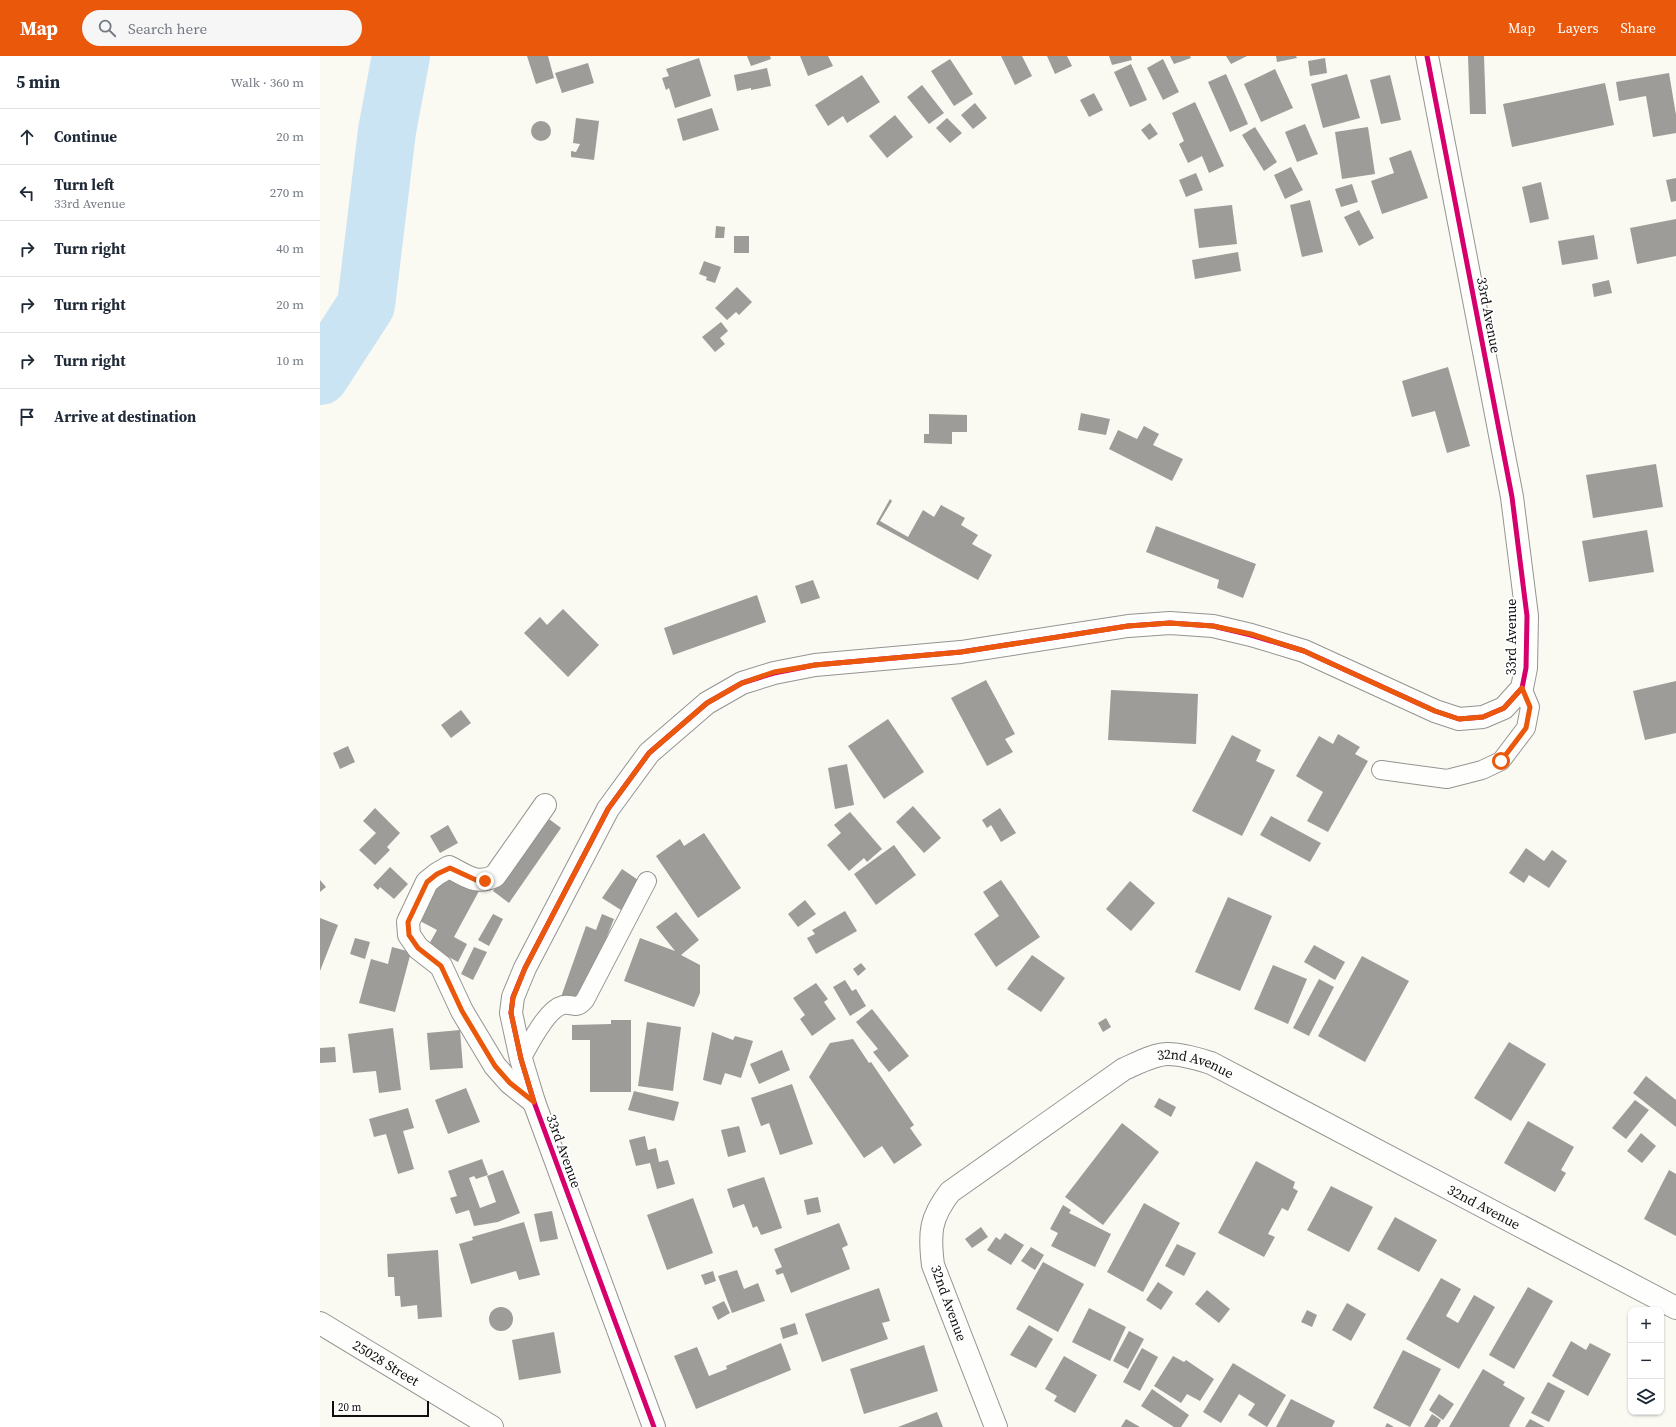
<!DOCTYPE html>
<html lang="en">
<head>
<meta charset="utf-8">
<style>
	:root { --surface:#fff; --page:#f6f6f7; --text:#1f2937; --muted:#747a83; --line:#e0e1e3; --accent:#ea580c }
	body { margin:0; font-family:"Source Serif 4",serif; background:var(--page); color:var(--text) }
	.controls { position:absolute; right:12px; bottom:12px; display:grid; overflow:hidden; border-radius:8px; box-shadow:0 1px 3px #0004 }
	.controls button { width:36px; height:36px; display:grid; place-items:center; padding:0; border:0; border-bottom:1px solid var(--line); background:var(--surface); color:var(--text); font:20px sans-serif }
	.scale { position:absolute; left:12px; bottom:10px; width:97px; box-sizing:border-box; padding-left:4px; border:2px solid #0e0e0e; border-top:0; font-size:11px; line-height:14px; white-space:nowrap; color:#0e0e0e; -webkit-text-stroke:3px #fff; paint-order:stroke }
	.stop { position:absolute; width:12px; height:12px; margin:-9px; border:3px solid #ea580c; border-radius:50%; background:#fff }
	.stop.end { background:#ea580c; border-color:#fff; box-shadow:0 1px 4px #0008 }
	.list { margin:0; padding:0; list-style:none }
	h2 { display:flex; justify-content:space-between; align-items:center; height:52px; margin:0; padding:0 16px; font-size:17px }
	h2 small { font-size:13px; font-weight:400; color:var(--muted) }
	.list li { display:grid; grid-template-columns:26px 1fr auto; gap:12px; align-items:center; box-sizing:border-box; height:56px; padding:0 16px; border-top:1px solid var(--line) }
	.list b { display:block; font-size:15px; white-space:nowrap }
	.list p { margin:0; font-size:13px; white-space:nowrap; color:var(--muted) }
	.list em { font-size:13px; font-style:normal; color:var(--muted) }
	.icon { flex:none; width:22px; height:22px; fill:none; stroke:currentColor; stroke-width:2; stroke-linecap:round; stroke-linejoin:round }
	.map { position:relative; flex:none; width:1356px; height:1371px; overflow:hidden }
	header { display:flex; align-items:center; gap:24px; box-sizing:border-box; height:56px; padding:0 20px; background:var(--accent); color:#fff }
	header strong { font-size:19px }
	nav { display:flex; gap:22px; margin-inline-start:auto; font-size:14px }
	.search { width:280px; height:36px; background:var(--page); display:flex; align-items:center; gap:10px; box-sizing:border-box; padding:0 14px; border-radius:22px; color:var(--muted); font-size:15px }
	main { display:flex }
	aside { flex:1; background:var(--surface) }
	.map>svg:first-child { display:block }
	.lines { fill:none; stroke-linecap:round; stroke-linejoin:round }
	.river { stroke:#cae4f3; stroke-width:58 }
	.building { fill:#9e9c98 }
	.lane-casing { stroke:#949491; stroke-width:20 }
	.street-casing { stroke:#949491; stroke-width:24 }
	.lane { stroke:#fefefd; stroke-width:18 }
	.street { stroke:#fefefd; stroke-width:22 }
	.cycleway-casing { stroke:#fff; stroke-width:8 }
	.cycleway { stroke:#d6006c; stroke-width:5 }
	.route { stroke:#ea580c; stroke-width:5 }
	.labels { text-anchor:middle; stroke-width:4; stroke-linejoin:round; paint-order:stroke }
	.street-label { font-size:14px; fill:#0e0e0e; stroke:#fff }
</style>
</head>
<body>
<header>
<strong>Map</strong>
<div class="search"><svg class="icon" aria-label="search" viewBox="0 0 24 24"><circle cx="10" cy="10" r="6"/><path d="M15 15l6 6"/></svg>Search here</div>
<nav><a>Map</a><a>Layers</a><a>Share</a></nav>
</header>
<main>
<aside>
<h2>5 min<small>Walk · 360 m</small></h2>
<ul class="list">
<li><svg class="icon" aria-label="ahead" viewBox="0 0 24 24"><path d="M12 20V5M6 11l6-6 6 6"/></svg><div><b>Continue</b></div><em>20 m</em></li>
<li><svg class="icon" aria-label="left" viewBox="0 0 24 24"><path d="M17 20v-9H6M10 6l-5 5 5 5"/></svg><div><b>Turn left</b><p>33rd Avenue</p></div><em>270 m</em></li>
<li><svg class="icon" aria-label="right" viewBox="0 0 24 24"><path d="M7 20v-9h11M14 6l5 5-5 5"/></svg><div><b>Turn right</b></div><em>40 m</em></li>
<li><svg class="icon" aria-label="right" viewBox="0 0 24 24"><path d="M7 20v-9h11M14 6l5 5-5 5"/></svg><div><b>Turn right</b></div><em>20 m</em></li>
<li><svg class="icon" aria-label="right" viewBox="0 0 24 24"><path d="M7 20v-9h11M14 6l5 5-5 5"/></svg><div><b>Turn right</b></div><em>10 m</em></li>
<li><svg class="icon" aria-label="arrive" viewBox="0 0 24 24"><path d="M6 21V4h12l-3 4 3 4H6"/></svg><div><b>Arrive at destination</b></div></li>
</ul>
</aside>
<div class="map">
<svg width="1356" height="1371" viewBox="0 0 1356 1371">
	<rect width="100%" height="100%" fill="#faf9f2"/>
	<g class="lines">
		<polyline class="river" points="0,320 46,249 67,75 81,0"/>
	</g>
	<g class="building">
		<polygon points="207,0 228,0 234,22 216,28"/>
		<polygon points="427,0 450,0 451,3 431,10"/>
		<polygon points="480,0 508,0 513,10 488,20"/>
		<polygon points="681,0 702,0 712,20 695,29"/>
		<polygon points="727,0 747,0 752,10 735,18"/>
		<polygon points="789,0 811,0 812,4 792,9"/>
		<polygon points="850,0 870,0 871,2 854,8"/>
		<polygon points="906,0 927,0 911,8"/>
		<polygon points="956,0 976,0 977,2 957,6"/>
		<polygon points="1148,0 1164,0 1166,58 1150,58"/>
		<polygon points="379,2 391,40 355,52 349,32 346,34 342,22 349,20 346,13"/>
		<polygon points="1005,2 1007,17 990,20 988,5"/>
		<polygon points="630,3 653,38 634,50 611,15"/>
		<polygon points="843,3 859,36 843,44 827,12"/>
		<polygon points="268,7 274,27 242,37 235,17"/>
		<polygon points="811,8 827,44 810,51 794,16"/>
		<polygon points="447,12 451,30 431,34 431,32 417,35 414,19"/>
		<polygon points="955,13 973,52 941,66 924,28"/>
		<polygon points="1349,17 1356,59 1356,77 1333,81 1326,40 1299,45 1296,26"/>
		<polygon points="906,18 928,68 910,76 888,26"/>
		<polygon points="1027,18 1040,62 1003,72 991,28"/>
		<polygon points="542,19 560,46 527,67 523,60 508,70 495,49"/>
		<polygon points="1070,19 1081,64 1061,68 1050,24"/>
		<polygon points="1285,27 1294,69 1192,91 1183,48"/>
		<polygon points="602,29 624,57 609,68 587,41"/>
		<polygon points="774,37 783,54 769,61 760,44"/>
		<polygon points="875,46 904,110 889,117 882,100 868,107 859,88 864,85 852,57"/>
		<polygon points="655,47 667,62 653,73 641,59"/>
		<polygon points="392,52 399,74 363,85 357,63"/>
		<polygon points="575,59 593,81 567,102 549,80"/>
		<polygon points="256,62 279,65 274,104 251,101 251,95 256,96 260,88 253,87"/>
		<polygon points="627,62 642,77 630,87 616,72"/>
		<circle cx="221" cy="75" r="10"/>
		<polygon points="830,67 838,78 829,84 821,74"/>
		<polygon points="985,68 998,98 977,106 965,76"/>
		<polygon points="935,71 957,106 944,115 922,79"/>
		<polygon points="1048,71 1055,118 1022,123 1015,76"/>
		<polygon points="1091,94 1108,142 1062,158 1051,125 1074,117 1069,102"/>
		<polygon points="971,111 983,134 965,143 954,119"/>
		<polygon points="876,117 883,134 866,141 859,124"/>
		<polygon points="1356,122 1356,145 1351,146 1346,124"/>
		<polygon points="1221,126 1229,163 1210,167 1202,131"/>
		<polygon points="1032,128 1038,146 1021,151 1015,133"/>
		<polygon points="990,144 1003,196 982,201 970,149"/>
		<polygon points="912,149 917,188 879,192 874,153"/>
		<polygon points="1039,154 1054,182 1039,190 1024,161"/>
		<polygon points="1356,163 1356,200 1317,208 1310,172"/>
		<polygon points="396,170 405,171 404,182 395,182"/>
		<polygon points="1274,179 1278,203 1242,209 1238,185"/>
		<rect x="414" y="180" width="15" height="17"/>
		<polygon points="918,196 921,215 875,223 872,204"/>
		<polygon points="384,205 401,211 395,227 386,224 387,221 379,218"/>
		<polygon points="1289,224 1292,237 1274,241 1272,228"/>
		<polygon points="417,231 432,246 419,259 416,256 407,264 395,252"/>
		<polygon points="401,266 408,275 400,282 405,288 395,296 382,281"/>
		<polygon points="1128,311 1150,390 1127,397 1115,355 1092,361 1082,325"/>
		<polygon points="761,357 790,363 786,379 758,374"/>
		<polygon points="609,358 647,359 647,376 632,376 632,388 604,387 604,378 609,378"/>
		<polygon points="824,370 839,378 833,389 863,403 852,425 789,393 798,374 817,383"/>
		<polygon points="1336,408 1343,451 1273,462 1266,419"/>
		<polygon points="570,443 572,445 560,465 588,481 603,454 614,461 621,449 645,462 641,469 658,479 652,488 672,499 658,524 556,468"/>
		<polygon points="836,470 936,508 923,542 897,532 899,524 826,496"/>
		<polygon points="1327,474 1334,516 1269,526 1262,485"/>
		<polygon points="493,524 500,542 481,548 475,530"/>
		<polygon points="437,539 446,566 353,599 344,572"/>
		<polygon points="243,553 279,589 248,621 204,577 220,561 227,569"/>
		<polygon points="666,624 695,678 685,683 693,696 667,710 631,642"/>
		<polygon points="1356,625 1356,677 1325,684 1313,635"/>
		<polygon points="791,634 878,638 876,688 788,684"/>
		<polygon points="141,654 151,667 131,682 121,669"/>
		<polygon points="568,663 604,716 564,743 528,690"/>
		<polygon points="1018,678 1040,691 1035,698 1048,705 1008,776 987,765 1003,736 976,720 999,680 1013,688"/>
		<polygon points="912,679 941,694 936,705 955,714 922,780 872,755"/>
		<polygon points="28,690 35,706 20,713 13,697"/>
		<polygon points="527,708 534,749 515,753 508,712"/>
		<polygon points="593,750 621,782 604,797 576,766"/>
		<polygon points="55,752 80,777 67,791 70,794 55,809 39,794 56,777 43,765"/>
		<polygon points="680,752 696,777 681,786 671,769 667,772 662,764"/>
		<polygon points="530,756 562,793 547,806 544,802 529,815 507,789 521,777 514,769"/>
		<polygon points="225,760 241,772 189,847 173,835"/>
		<polygon points="951,760 1001,787 990,806 940,779"/>
		<polygon points="128,769 138,787 120,797 110,780"/>
		<polygon points="384,777 421,832 378,862 336,800 360,783 364,790"/>
		<polygon points="574,789 596,819 556,849 534,818"/>
		<polygon points="1206,792 1224,805 1232,794 1247,805 1229,832 1209,819 1204,827 1189,817"/>
		<polygon points="70,811 88,828 74,843 60,831 58,834 53,829"/>
		<polygon points="302,813 321,826 301,854 282,842"/>
		<polygon points="124,818 159,835 134,881 147,888 138,906 108,890 117,874 100,865"/>
		<polygon points="0,824 6,831 0,836"/>
		<polygon points="681,824 720,881 676,911 654,878 679,860 663,836"/>
		<polygon points="810,825 835,847 811,875 786,853"/>
		<polygon points="908,841 952,860 920,935 875,916"/>
		<polygon points="485,844 496,858 478,871 468,858"/>
		<polygon points="525,855 537,875 496,898 487,882 495,878 492,874"/>
		<polygon points="356,856 379,884 361,899 380,909 380,937 374,951 304,925 320,882 355,895 336,871"/>
		<polygon points="173,858 183,863 169,890 158,884"/>
		<polygon points="282,858 294,863 260,948 241,941 266,870 276,874"/>
		<polygon points="0,862 18,869 0,915"/>
		<polygon points="35,882 50,886 45,903 30,898"/>
		<polygon points="994,889 1025,906 1015,924 984,906"/>
		<polygon points="72,891 91,896 75,956 39,947 51,903 68,908"/>
		<polygon points="154,891 167,896 153,924 141,918"/>
		<polygon points="712,899 745,922 721,956 687,933"/>
		<polygon points="1042,900 1089,925 1045,1006 998,980"/>
		<polygon points="541,907 546,913 538,920 533,913"/>
		<polygon points="953,909 987,923 968,968 934,953"/>
		<polygon points="999,923 1014,931 989,980 973,972"/>
		<polygon points="525,924 532,935 536,933 546,950 530,960 513,931"/>
		<polygon points="496,927 508,943 504,946 516,963 492,980 480,963 485,959 473,942"/>
		<polygon points="552,953 589,1000 569,1016 553,996 558,993 536,966"/>
		<polygon points="786,962 791,971 783,976 778,967"/>
		<polygon points="291,964 311,964 311,1036 270,1036 270,984 252,984 252,969 291,968"/>
		<polygon points="327,966 361,971 353,1035 318,1030"/>
		<polygon points="73,972 81,1034 59,1037 56,1015 33,1017 28,978"/>
		<polygon points="140,974 143,1012 110,1014 107,977"/>
		<polygon points="392,976 413,984 415,980 433,985 421,1022 405,1017 401,1029 383,1024"/>
		<polygon points="533,983 549,1007 551,1006 594,1069 590,1072 602,1089 574,1108 562,1090 544,1102 489,1021 510,987"/>
		<polygon points="1189,986 1226,1008 1191,1065 1154,1042"/>
		<polygon points="15,991 16,1006 0,1007 0,992"/>
		<polygon points="462,994 470,1014 439,1028 430,1008"/>
		<polygon points="1326,1020 1356,1044 1356,1071 1313,1037"/>
		<polygon points="472,1028 493,1088 460,1099 449,1067 441,1070 431,1042"/>
		<polygon points="146,1032 160,1066 128,1078 115,1044"/>
		<polygon points="314,1035 359,1046 354,1065 308,1054"/>
		<polygon points="839,1042 856,1051 851,1061 834,1051"/>
		<polygon points="1315,1044 1329,1054 1306,1083 1292,1072"/>
		<polygon points="88,1052 94,1072 83,1075 94,1113 78,1118 66,1078 54,1081 49,1063"/>
		<polygon points="1208,1065 1254,1091 1241,1114 1246,1117 1235,1136 1184,1107"/>
		<polygon points="802,1067 839,1096 783,1169 745,1141"/>
		<polygon points="419,1070 426,1096 408,1101 401,1074"/>
		<polygon points="1321,1077 1336,1090 1322,1107 1307,1095"/>
		<polygon points="325,1080 328,1094 336,1092 339,1106 348,1104 355,1128 337,1133 330,1107 316,1110 309,1084"/>
		<polygon points="162,1103 168,1119 156,1123 154,1120 149,1122 160,1152 176,1146 167,1120 183,1114 200,1157 178,1166 154,1170 149,1154 136,1158 130,1142 137,1140 128,1115"/>
		<polygon points="936,1105 975,1126 973,1132 978,1135 968,1155 962,1152 948,1178 955,1181 944,1201 898,1177"/>
		<polygon points="1349,1114 1356,1118 1356,1180 1324,1163"/>
		<polygon points="444,1121 462,1172 441,1179 437,1170 433,1172 424,1148 413,1152 407,1133"/>
		<polygon points="1011,1130 1053,1151 1029,1196 987,1174"/>
		<polygon points="498,1141 501,1156 487,1159 484,1144"/>
		<polygon points="373,1142 393,1197 347,1214 327,1159"/>
		<polygon points="824,1147 860,1167 823,1236 787,1216"/>
		<polygon points="743,1149 751,1154 749,1157 791,1178 775,1211 731,1190 738,1177 730,1173"/>
		<polygon points="232,1155 238,1183 220,1186 214,1158"/>
		<polygon points="1075,1161 1117,1184 1099,1216 1057,1193"/>
		<polygon points="204,1166 220,1219 199,1224 196,1215 151,1228 139,1188 153,1184 152,1181"/>
		<polygon points="519,1167 528,1189 522,1192 530,1213 471,1237 463,1217 457,1219 455,1214 462,1211 454,1193"/>
		<polygon points="661,1171 668,1181 652,1192 645,1183"/>
		<polygon points="685,1177 704,1189 691,1209 667,1194 676,1181 680,1184"/>
		<polygon points="857,1188 876,1197 864,1220 845,1210"/>
		<polygon points="711,1191 724,1199 715,1214 701,1205"/>
		<polygon points="118,1194 122,1261 98,1263 97,1249 81,1251 80,1240 75,1240 74,1221 68,1221 67,1198"/>
		<polygon points="723,1206 764,1228 738,1276 696,1253"/>
		<polygon points="417,1214 424,1233 438,1227 445,1245 412,1257 398,1220"/>
		<polygon points="393,1215 396,1225 385,1229 381,1219"/>
		<polygon points="1121,1222 1141,1233 1126,1260 1138,1267 1154,1239 1175,1251 1139,1313 1086,1283"/>
		<polygon points="838,1226 853,1236 841,1254 826,1244"/>
		<polygon points="1208,1231 1233,1245 1194,1313 1169,1299"/>
		<polygon points="559,1232 570,1265 562,1267 568,1283 502,1306 485,1258"/>
		<polygon points="887,1234 910,1253 899,1267 875,1248"/>
		<polygon points="404,1245 410,1257 398,1264 392,1251"/>
		<polygon points="1027,1247 1046,1258 1031,1285 1012,1274"/>
		<circle cx="181" cy="1263" r="12"/>
		<polygon points="769,1252 806,1271 790,1305 752,1286"/>
		<polygon points="987,1254 997,1259 992,1271 981,1266"/>
		<polygon points="475,1267 478,1278 463,1283 460,1272"/>
		<polygon points="709,1269 733,1283 716,1312 690,1299"/>
		<polygon points="809,1275 824,1283 808,1313 793,1305"/>
		<polygon points="234,1276 241,1317 199,1324 192,1284"/>
		<polygon points="1251,1285 1266,1294 1270,1287 1291,1298 1268,1340 1232,1320"/>
		<polygon points="461,1287 471,1314 376,1353 354,1300 377,1291 389,1320 407,1313 406,1310"/>
		<polygon points="604,1289 618,1335 544,1358 530,1313"/>
		<polygon points="822,1292 838,1301 820,1335 803,1326"/>
		<polygon points="1083,1294 1121,1313 1090,1371 1053,1352"/>
		<polygon points="744,1300 777,1319 755,1357 734,1345 737,1340 725,1333"/>
		<polygon points="853,1300 864,1306 866,1304 894,1323 880,1345 867,1338 861,1347 834,1330"/>
		<polygon points="913,1307 966,1339 947,1371 928,1359 935,1348 919,1338 901,1367 883,1356"/>
		<polygon points="1163,1313 1185,1326 1183,1329 1205,1342 1189,1370 1191,1371 1129,1371"/>
		<polygon points="1228,1326 1245,1335 1229,1366 1211,1357"/>
		<polygon points="832,1333 869,1359 861,1371 854,1371 821,1350"/>
		<polygon points="1119,1338 1134,1348 1123,1364 1109,1354"/>
		<polygon points="971,1343 1015,1365 1012,1371 956,1371"/>
		<polygon points="617,1356 623,1371 578,1371"/>
		<polygon points="1112,1358 1121,1364 1117,1371 1104,1371"/>
		<polygon points="806,1363 820,1371 801,1371"/>
		<polygon points="1210,1363 1225,1371 1205,1371"/>
		<polygon points="1067,1367 1074,1371 1065,1371"/>
	</g>
	<g class="lines">
		<g class="lane-casing">
			<g id="lane">
				<polyline points="1061,714 1127,723 1162,714 1181,705 1206,672 1210,651 1202,632"/>
				<path d="M201 1003C209 990 226 953 243 949 253 947 256 955 265 944L327 825"/>
			</g>
		</g>
		<g class="street-casing">
			<g id="street">
				<path d="M214 1046 190 1027 175 1010 142 955 121 910 98 892 89 879 88 866 107 826 117 818 129 811C147 820 156 829 175 820L225 749"/>
				<path id="s1" d="M0 1267 172 1371"/>
				<polyline points="334,1371 214,1046 201,1003 191,957 193,941 205,912 288,753 329,697 387,647 422,627 454,617 495,609 641,596 808,570 850,567 893,570 931,579 984,595 1115,655 1139,663 1163,661 1184,652 1202,632 1206,612 1207,560 1192,441 1107,0"/>
				<path id="s2" d="M676 1371 613 1209C609 1177 610 1162 630 1136L804 1013C818 1007 834 998 848 998 863 998 878 1003 891 1007L1356 1252"/>
			</g>
		</g>
		<use href="#lane" class="lane"/>
		<use href="#street" class="street"/>
		<g class="cycleway-casing">
			<polyline id="cycleway" points="334,1371 214,1046 201,1003 191,957 193,941 205,912 288,753 329,697 387,647 422,627 454,617 495,609 641,596 808,570 850,567 893,570 931,579 984,595 1115,655 1139,663 1163,661 1184,652 1202,632 1206,612 1207,560 1192,441 1107,0"/>
		</g>
		<use href="#cycleway" class="cycleway"/>
	</g>
	<g class="lines">
		<polyline class="route" points="165,825 156,824 130,812 117,818 107,826 88,866 89,879 98,892 121,910 142,955 175,1010 190,1027 214,1046 201,1003 191,957 193,942 205,912 288,753 329,697 387,647 422,627 454,616 495,609 641,596 808,570 850,567 893,570 931,578 984,595 1115,655 1139,663 1163,661 1184,652 1202,632 1210,651 1206,672 1181,705"/>
	</g>
	<g class="labels">
		<g class="street-label">
			<text transform="translate(1169 259) rotate(79)" y="5">33rd Avenue</text>
			<text transform="translate(1191 581) rotate(-90)" y="5">33rd Avenue</text>
			<text dy="5" stroke="none"><textPath href="#s2" startOffset="540">32nd Avenue</textPath></text>
			<text transform="translate(244 1095) rotate(70)" y="5">33rd Avenue</text>
			<text dy="5" stroke="none"><textPath href="#s2" startOffset="864">32nd Avenue</textPath></text>
			<text transform="translate(629 1247) rotate(70)" y="5">32nd Avenue</text>
			<text dy="5" stroke="none"><textPath href="#s1" startOffset="77">25028 Street</textPath></text>
		</g>
	</g>
</svg>
<div class="controls">
<button>+</button>
<button>−</button>
<button><svg class="icon" aria-label="layers" viewBox="0 0 24 24"><path d="M12 4l9 5-9 5-9-5zM3 14l9 5 9-5"/></svg></button>
</div>
<div class="scale">20 m</div>
<div class="stop" style="left:1181px;top:705px"></div>
<div class="stop end" style="left:165px;top:825px"></div>
</div>
</main>
</body>
</html>
